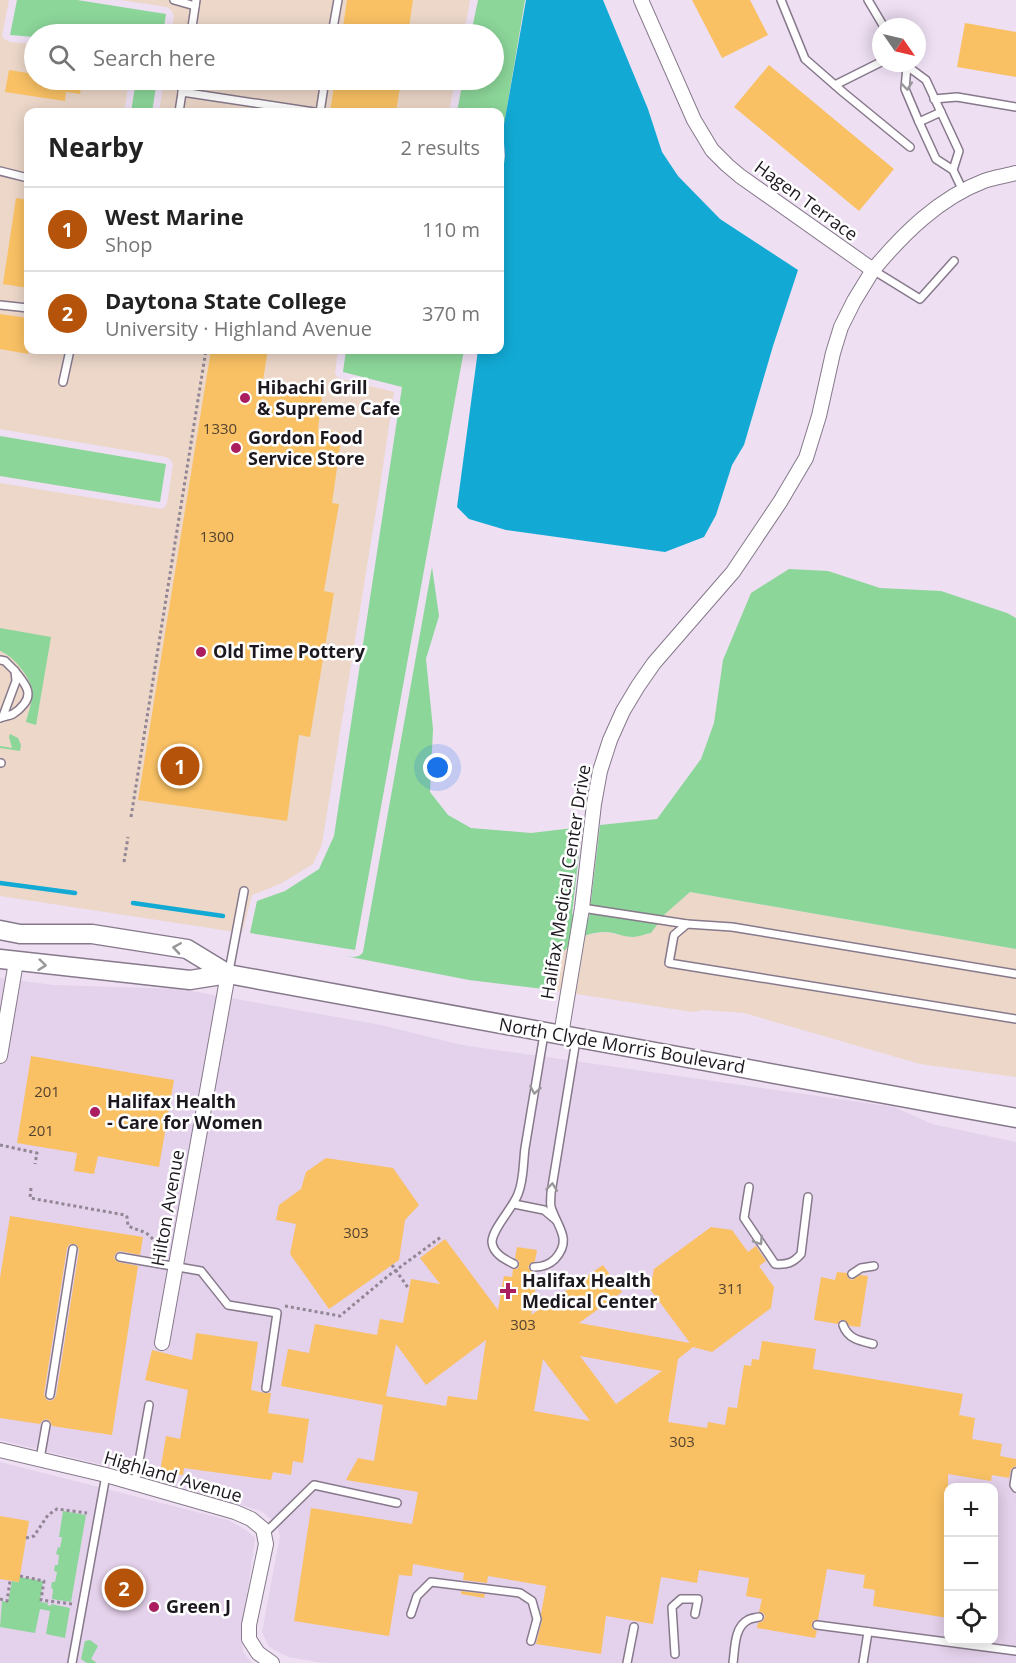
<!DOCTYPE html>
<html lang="en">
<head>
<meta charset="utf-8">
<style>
	:root { --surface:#fff; --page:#f6f6f6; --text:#222; --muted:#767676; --line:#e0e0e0; --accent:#b45309 }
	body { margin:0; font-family:"Open Sans",sans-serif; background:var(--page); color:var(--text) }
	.controls { position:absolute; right:18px; bottom:18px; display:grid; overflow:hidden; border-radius:12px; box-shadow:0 3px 15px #0003 }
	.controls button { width:54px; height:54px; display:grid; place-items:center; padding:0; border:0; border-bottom:2px solid var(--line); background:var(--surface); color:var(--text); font:30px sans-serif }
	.compass { position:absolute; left:872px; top:18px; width:54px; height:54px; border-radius:50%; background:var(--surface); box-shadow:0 3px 15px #0003; rotate:124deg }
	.you { position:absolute; left:438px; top:768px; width:21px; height:21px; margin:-15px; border:4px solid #fff; border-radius:50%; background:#1a73e8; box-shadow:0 0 0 9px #1a73e833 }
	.badge { display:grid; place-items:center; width:39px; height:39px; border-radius:50%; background:var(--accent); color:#fff; font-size:20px; font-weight:700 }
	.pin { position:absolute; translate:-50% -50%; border:3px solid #fff; box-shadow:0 2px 6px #0006 }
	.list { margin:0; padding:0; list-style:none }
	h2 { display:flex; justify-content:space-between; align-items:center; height:78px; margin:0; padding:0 24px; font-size:26px }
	h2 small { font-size:20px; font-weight:400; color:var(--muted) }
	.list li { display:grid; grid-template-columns:39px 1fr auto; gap:18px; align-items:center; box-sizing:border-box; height:84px; padding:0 24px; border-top:2px solid var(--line) }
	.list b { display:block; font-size:22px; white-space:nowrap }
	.list p { margin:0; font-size:20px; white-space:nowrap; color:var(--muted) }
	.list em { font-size:20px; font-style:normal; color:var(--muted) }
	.icon { flex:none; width:33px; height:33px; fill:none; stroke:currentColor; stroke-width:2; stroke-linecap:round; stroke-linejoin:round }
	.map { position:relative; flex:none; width:1016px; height:1663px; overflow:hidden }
	.search { position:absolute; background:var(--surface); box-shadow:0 3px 15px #0003; left:24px; top:24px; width:480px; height:66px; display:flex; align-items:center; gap:15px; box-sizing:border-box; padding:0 21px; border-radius:33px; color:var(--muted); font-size:22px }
	.panel { position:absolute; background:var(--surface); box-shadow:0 3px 15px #0003; left:24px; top:108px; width:480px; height:246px; border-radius:12px }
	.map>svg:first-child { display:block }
	.commercial { fill:#ecd7c9 }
	.built { fill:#e4d1eb; fill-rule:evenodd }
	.green { fill:#8cd699 }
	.water { fill:#12aad5 }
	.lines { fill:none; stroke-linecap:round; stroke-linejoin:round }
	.stream { stroke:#12aad5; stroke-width:4.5 }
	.building { fill:#f9c164; fill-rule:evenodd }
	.service-casing { stroke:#86798b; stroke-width:10 }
	.minor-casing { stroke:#86798b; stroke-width:16 }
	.secondary-casing { stroke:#86798b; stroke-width:21 }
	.path { stroke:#908694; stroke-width:3; stroke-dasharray:3 3; stroke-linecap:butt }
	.service { stroke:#fff; stroke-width:7 }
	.minor { stroke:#fff; stroke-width:14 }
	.secondary { stroke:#fff; stroke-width:18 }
	.path-bridge { stroke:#908694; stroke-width:3; stroke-dasharray:3 3; stroke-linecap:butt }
	.oneway { stroke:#99979a }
	.poi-dot { fill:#aa1d5e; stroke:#fff; stroke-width:2 }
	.labels { text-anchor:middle; stroke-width:5; stroke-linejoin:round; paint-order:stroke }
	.number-label { font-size:15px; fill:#544230 }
	.street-label { font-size:18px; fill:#1d181f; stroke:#fff }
	.poi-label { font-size:18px; font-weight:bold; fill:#1d181f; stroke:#fff; text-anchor:start }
</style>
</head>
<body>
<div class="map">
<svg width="1016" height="1663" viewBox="0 0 1016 1663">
	<rect width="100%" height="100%" fill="#eedff3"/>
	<g class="commercial">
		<polygon points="0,0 9,0 2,35 4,39 10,42 34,44 34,80 128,80 129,81 124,112 28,112 28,350 338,350 335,373 337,377 342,379 394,392 380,486 322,844 313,864 280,884 252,895 242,933 0,896 0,483 161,509 165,507 167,504 173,464 171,460 166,457 0,429"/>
		<polygon points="120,0 470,0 464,34 171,34 174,16 171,10 167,7"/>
		<polygon points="164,80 455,80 449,112 159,112"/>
		<polygon points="690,892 1016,949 1016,1077 920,1064 744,1013 703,1010 693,1012 544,989 554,964 570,942 586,935 606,932 632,937 651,933 665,914"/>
	</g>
	<g class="built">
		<path d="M0 978 53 985 180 989 381 1025 462 1045 894 1107 932 1124 1016 1142V1663H324L288 1657 269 1647 262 1632 280 1536 276 1523 261 1511 111 1467 0 1440ZM948 1488H994V1640H948Z"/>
		<polygon points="0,1462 228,1520 246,1530 255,1538 242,1631 243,1652 252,1663 0,1663"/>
	</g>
	<g class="green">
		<polygon points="17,0 77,0 166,14 163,34 34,34 34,37 10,35"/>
		<polygon points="478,0 525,0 500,149 500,112 457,112 463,80 494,80 494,34 471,34"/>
		<polygon points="136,80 157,80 152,112 131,112"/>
		<polygon points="346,350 464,350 355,950 250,933 257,901 285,891 319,869 334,836 402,387 343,372"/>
		<polygon points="0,436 166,464 160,502 0,476"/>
		<path d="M432 567 439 616 426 659 433 729 430 792 448 815 471 828 531 833 582 827 572 914 589 918 600 825 657 819 701 759 714 723 723 660 751 593 789 569 828 571 880 588 941 591 1007 613 1016 618V949L690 892 665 914 651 933C645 934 638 937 633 937 623 937 614 932 605 932 568 933 556 959 544 989L469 980 335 954C344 955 358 961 363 952Z"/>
		<path d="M0 628 51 637 36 725 26 722C28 713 33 700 32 692 32 679 13 655 0 651Z"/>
		<polygon points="10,734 18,738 21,745 20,751 0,748 0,746 12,748 9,737"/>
		<polygon points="63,1511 86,1515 71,1602 52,1599 53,1589 51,1588 52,1582 55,1582 57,1572 54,1571 55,1565 58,1565 59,1555 56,1554 58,1547 60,1548 62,1537 59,1537"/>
		<polygon points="19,1577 43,1581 40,1602 48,1603 47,1605 51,1606 51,1604 70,1608 65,1638 46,1634 50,1611 40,1609 35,1633 0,1627 2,1601 8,1602 12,1581 18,1582"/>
		<polygon points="90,1640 98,1646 91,1659 97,1663 87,1663 81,1659 85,1641"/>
	</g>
	<polygon class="water" points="526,0 603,0 648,109 662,152 678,176 720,219 798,270 773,346 744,445 732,465 716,515 704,537 665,552 506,530 469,519 457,507 478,350 500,350 500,195 505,156 503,130"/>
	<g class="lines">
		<g class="stream">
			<polyline points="0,883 75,893"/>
			<polyline points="133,903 223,916"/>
		</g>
	</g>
	<g class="building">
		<polygon points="347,0 413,0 408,34 342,34"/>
		<polygon points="692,0 750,0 768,35 722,58"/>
		<polygon points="965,23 1016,32 1016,77 957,67"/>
		<polygon points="769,65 894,169 859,211 734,107"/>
		<polygon points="9,70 34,74 34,80 69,80 82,81 80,94 66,92 65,101 5,92"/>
		<polygon points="335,80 401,80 396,112 330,112"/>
		<polygon points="16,198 28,200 28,288 3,284"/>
		<polygon points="0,314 28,318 28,354 0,349"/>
		<polygon points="211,350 268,350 262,386 322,395 318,429 342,433 332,503 339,504 324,591 334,593 310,737 299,735 287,821 138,800"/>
		<polygon points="31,1056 174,1080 159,1167 98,1156 94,1174 74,1171 77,1153 17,1143"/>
		<polygon points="326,1158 393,1168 419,1205 405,1220 399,1260 329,1309 290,1254 296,1224 276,1220 279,1205 301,1189 306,1172"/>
		<path d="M10 1216 143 1237 140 1255 120 1251 116 1253 114 1257 115 1259 118 1262 138 1266 112 1435 52 1426 50 1421 46 1419 42 1421 40 1424 0 1418V1278ZM70 1244H76L79 1250 56 1396 54 1399 50 1401 46 1399 44 1394 67 1248Z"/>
		<path d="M711 1227 732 1230 748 1252 756 1246 766 1261 759 1266 774 1287 771 1308 712 1352 693 1347 678 1359 668 1422 707 1428 708 1422 725 1425 728 1407 737 1408 744 1365 751 1366 752 1359 759 1360 762 1341 816 1349 813 1369 963 1394 959 1415 975 1418 972 1439 1002 1444 1000 1456 1016 1459V1466L1011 1469 1009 1478 992 1475 991 1481 948 1474V1618L873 1606 875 1590 863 1588 865 1575 827 1569 818 1620H814L812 1624V1628L817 1631 815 1638 757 1628 758 1623 763 1621 765 1616 763 1613 759 1612 762 1599 746 1596 749 1578 699 1570 697 1583 661 1577 653 1624 606 1616 601 1654 536 1644 542 1620 541 1614 546 1586 488 1576 487 1583 463 1580 464 1573 413 1564 412 1576 399 1575 389 1636 294 1621 311 1508 412 1524 418 1492 346 1480 358 1458 374 1461 383 1405 281 1386 288 1349 309 1353 315 1324 377 1335 380 1319 403 1323 411 1279 440 1284 420 1258 445 1239 498 1310 504 1276 512 1277 513 1269H517L519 1266V1261L515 1258 517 1247 537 1250 535 1261 531 1263 528 1267 530 1270 533 1272 532 1279 537 1280 531 1315 603 1265 622 1292 579 1323 690 1343 650 1289 654 1269ZM486 1340 477 1400 448 1396 446 1406 386 1396 396 1344 426 1385ZM580 1356 662 1371 616 1404ZM543 1359 590 1421 534 1411Z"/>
		<polygon points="837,1272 847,1273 848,1278 852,1280 860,1275 868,1276 860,1327 850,1326 844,1320 840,1320 838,1324 814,1320 821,1277 835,1280"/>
		<polygon points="196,1333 258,1342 251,1390 265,1393 271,1393 268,1413 309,1419 303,1463 293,1461 291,1475 273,1472 271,1480 184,1468 183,1475 160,1472 166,1436 180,1439 188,1390 145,1380 152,1350 192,1360"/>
		<polygon points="0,1516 29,1521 19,1582 0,1579"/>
		<polygon points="461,1591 485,1594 484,1598 461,1594"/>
	</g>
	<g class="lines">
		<g class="service-casing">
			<g id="service">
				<polyline points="174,0 195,6"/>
				<polyline points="781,0 805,59 844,93 910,147"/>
				<polyline points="868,0 884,27"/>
				<polyline points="191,34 196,0"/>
				<polyline points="332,34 338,0"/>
				<polyline points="835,85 881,62"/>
				<polyline points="182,92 314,112"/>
				<polyline points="934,99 957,97 1016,107"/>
				<polyline points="179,112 184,80"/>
				<polyline points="320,112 325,80"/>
				<polyline points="919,122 941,112"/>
				<polyline points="953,170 959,151 926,80 907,66 905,89 919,122 936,159 953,170 963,191"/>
				<polyline points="0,171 28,178"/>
				<polyline points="873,270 920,299 954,261"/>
				<polyline points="0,305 28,308"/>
				<polyline points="63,382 70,350"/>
				<polyline points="0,660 5,661 15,671 16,681 3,716"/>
				<path d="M0 718C4 716 9 716 13 714 18 711 21 708 24 704 34 692 23 682 15 671"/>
				<polyline points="0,763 1,763"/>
				<polyline points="582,908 687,924"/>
				<polyline points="229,971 244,891"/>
				<polyline points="1016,974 732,927 687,924 674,935 669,963 1016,1019"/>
				<path d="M749 1187 744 1218 775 1264C787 1265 793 1263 801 1254L808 1197"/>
				<polyline points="514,1204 544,1210 556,1220"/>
				<polyline points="120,1257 201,1271 228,1305 277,1313 266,1388"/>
				<path d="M514 1264C506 1260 493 1254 492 1242 492 1229 513 1208 518 1194 524 1180 523 1163 525 1148 531 1110 538 1072 544 1034"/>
				<path d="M534 1267C542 1267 549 1265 555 1259 573 1239 557 1227 551 1207 550 1202 551 1197 551 1193L576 1040"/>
				<polyline points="852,1274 861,1268 874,1266"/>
				<path d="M843 1325C848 1339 860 1341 873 1344"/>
				<polyline points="50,1395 73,1249"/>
				<polyline points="40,1459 46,1425"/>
				<polyline points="1016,1472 1014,1485 1016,1488"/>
				<polyline points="135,1484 149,1405"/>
				<polyline points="265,1533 314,1485 397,1503"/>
				<polyline points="411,1614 417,1596 431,1582 520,1593 532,1601 537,1619 531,1641"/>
				<polyline points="817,1625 1016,1651"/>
				<polyline points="675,1654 672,1607 681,1599 698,1599 695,1614"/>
				<polyline points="72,1663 106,1475"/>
				<polyline points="627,1663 634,1627"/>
				<path d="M733 1663C735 1649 734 1627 748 1620 751 1618 755 1618 759 1617"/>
				<polyline points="863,1663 868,1632"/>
			</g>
		</g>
		<g class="minor-casing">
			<g id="minor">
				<path d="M641 0 694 120 712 150 727 165 740 176 873 270C903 234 939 198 984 181 994 177 1006 176 1016 173"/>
				<polyline points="561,1035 582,908 594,804 600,771 610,740 623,711 638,686 654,663 733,572 780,502 806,458 819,416 833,353 841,327 854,301 873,270"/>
				<polyline points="0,1056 16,962"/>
				<polyline points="162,1343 228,974"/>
				<polyline points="0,1450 106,1475 235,1512 251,1519 263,1529 266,1544 249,1625 249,1639 258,1653 272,1663"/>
			</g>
		</g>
		<g class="secondary-casing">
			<g id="secondary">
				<polyline points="0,930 20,934 92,934 187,949 228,974"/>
				<polyline points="0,959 190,980 228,974 1016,1118"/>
			</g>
		</g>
		<g class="path">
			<polyline points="131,817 206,350"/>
			<polyline points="124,862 128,837"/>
			<polyline points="0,1145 37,1153 35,1164"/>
			<path d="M31 1188 30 1198 125 1215 127 1217 128 1226C141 1232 150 1231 156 1245L164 1246 165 1245"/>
			<polyline points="285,1306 340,1316 388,1276 441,1237"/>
			<polyline points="26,1538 34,1536 48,1515 57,1509 87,1513"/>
			<polyline points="20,1576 44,1581 41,1600 72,1604"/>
			<polyline points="0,1599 7,1601 10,1581"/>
		</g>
		<use href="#service" class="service"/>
		<use href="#minor" class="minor"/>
		<use href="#secondary" class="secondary"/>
		<polyline class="path-bridge" points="392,1265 409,1289"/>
	</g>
	<defs><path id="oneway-chevron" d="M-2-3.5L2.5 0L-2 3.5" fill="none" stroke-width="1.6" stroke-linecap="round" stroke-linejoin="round" transform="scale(1.5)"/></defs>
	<g class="oneway">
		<use href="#oneway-chevron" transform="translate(907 86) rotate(84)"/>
		<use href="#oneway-chevron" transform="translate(177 948) rotate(-171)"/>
		<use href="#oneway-chevron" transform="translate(42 965) rotate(6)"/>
		<use href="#oneway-chevron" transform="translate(535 1090) rotate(100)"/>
		<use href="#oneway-chevron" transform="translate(552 1187) rotate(-83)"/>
		<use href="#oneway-chevron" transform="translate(759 1241) rotate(57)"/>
	</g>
	<g class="poi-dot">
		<circle cx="245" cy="398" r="6"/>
		<circle cx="236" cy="448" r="6"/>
		<circle cx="201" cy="652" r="6"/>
		<circle cx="95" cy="1112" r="6"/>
		<path d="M505 1282h6v6h6v6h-6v6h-6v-6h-6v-6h6z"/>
		<circle cx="154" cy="1607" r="6"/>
	</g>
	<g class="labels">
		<g class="number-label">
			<text x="220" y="434">1330</text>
			<text x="217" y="542">1300</text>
			<text x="47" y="1097">201</text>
			<text x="41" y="1136">201</text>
			<text x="356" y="1238">303</text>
			<text x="731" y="1294">311</text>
			<text x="523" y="1330">303</text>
			<text x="682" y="1447">303</text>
		</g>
		<g class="street-label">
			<text transform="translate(806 201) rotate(36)" y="6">Hagen Terrace</text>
			<text transform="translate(566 882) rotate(-81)" y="6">Halifax Medical Center Drive</text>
			<text transform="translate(622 1046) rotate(10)" y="6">North Clyde Morris Boulevard</text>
			<text transform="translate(168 1208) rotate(-80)" y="6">Hilton Avenue</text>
			<text transform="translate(173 1477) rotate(16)" y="6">Highland Avenue</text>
		</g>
		<g class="poi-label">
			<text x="257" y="394">Hibachi Grill<tspan x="257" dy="21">&amp; Supreme Cafe</tspan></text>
			<text x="248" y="444">Gordon Food<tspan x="248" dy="21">Service Store</tspan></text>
			<text x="213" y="658">Old Time Pottery</text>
			<text x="107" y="1108">Halifax Health<tspan x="107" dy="21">- Care for Women</tspan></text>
			<text x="522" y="1287">Halifax Health<tspan x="522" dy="21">Medical Center</tspan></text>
			<text x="166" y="1613">Green J</text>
		</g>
	</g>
</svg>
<div class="controls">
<button>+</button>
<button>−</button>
<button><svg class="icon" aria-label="locate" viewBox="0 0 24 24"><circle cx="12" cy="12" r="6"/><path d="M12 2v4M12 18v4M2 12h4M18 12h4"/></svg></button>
</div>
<svg class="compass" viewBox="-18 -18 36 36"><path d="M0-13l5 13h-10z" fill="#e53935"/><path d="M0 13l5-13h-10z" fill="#767676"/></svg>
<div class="you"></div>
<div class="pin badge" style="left:180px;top:766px">1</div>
<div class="pin badge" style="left:124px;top:1588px">2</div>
<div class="search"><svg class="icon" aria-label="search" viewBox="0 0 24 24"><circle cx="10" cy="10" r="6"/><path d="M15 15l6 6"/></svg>Search here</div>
<section class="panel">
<h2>Nearby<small>2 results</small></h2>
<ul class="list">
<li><span class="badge">1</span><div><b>West Marine</b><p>Shop</p></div><em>110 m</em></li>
<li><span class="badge">2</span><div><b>Daytona State College</b><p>University · Highland Avenue</p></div><em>370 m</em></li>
</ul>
</section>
</div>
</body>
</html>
